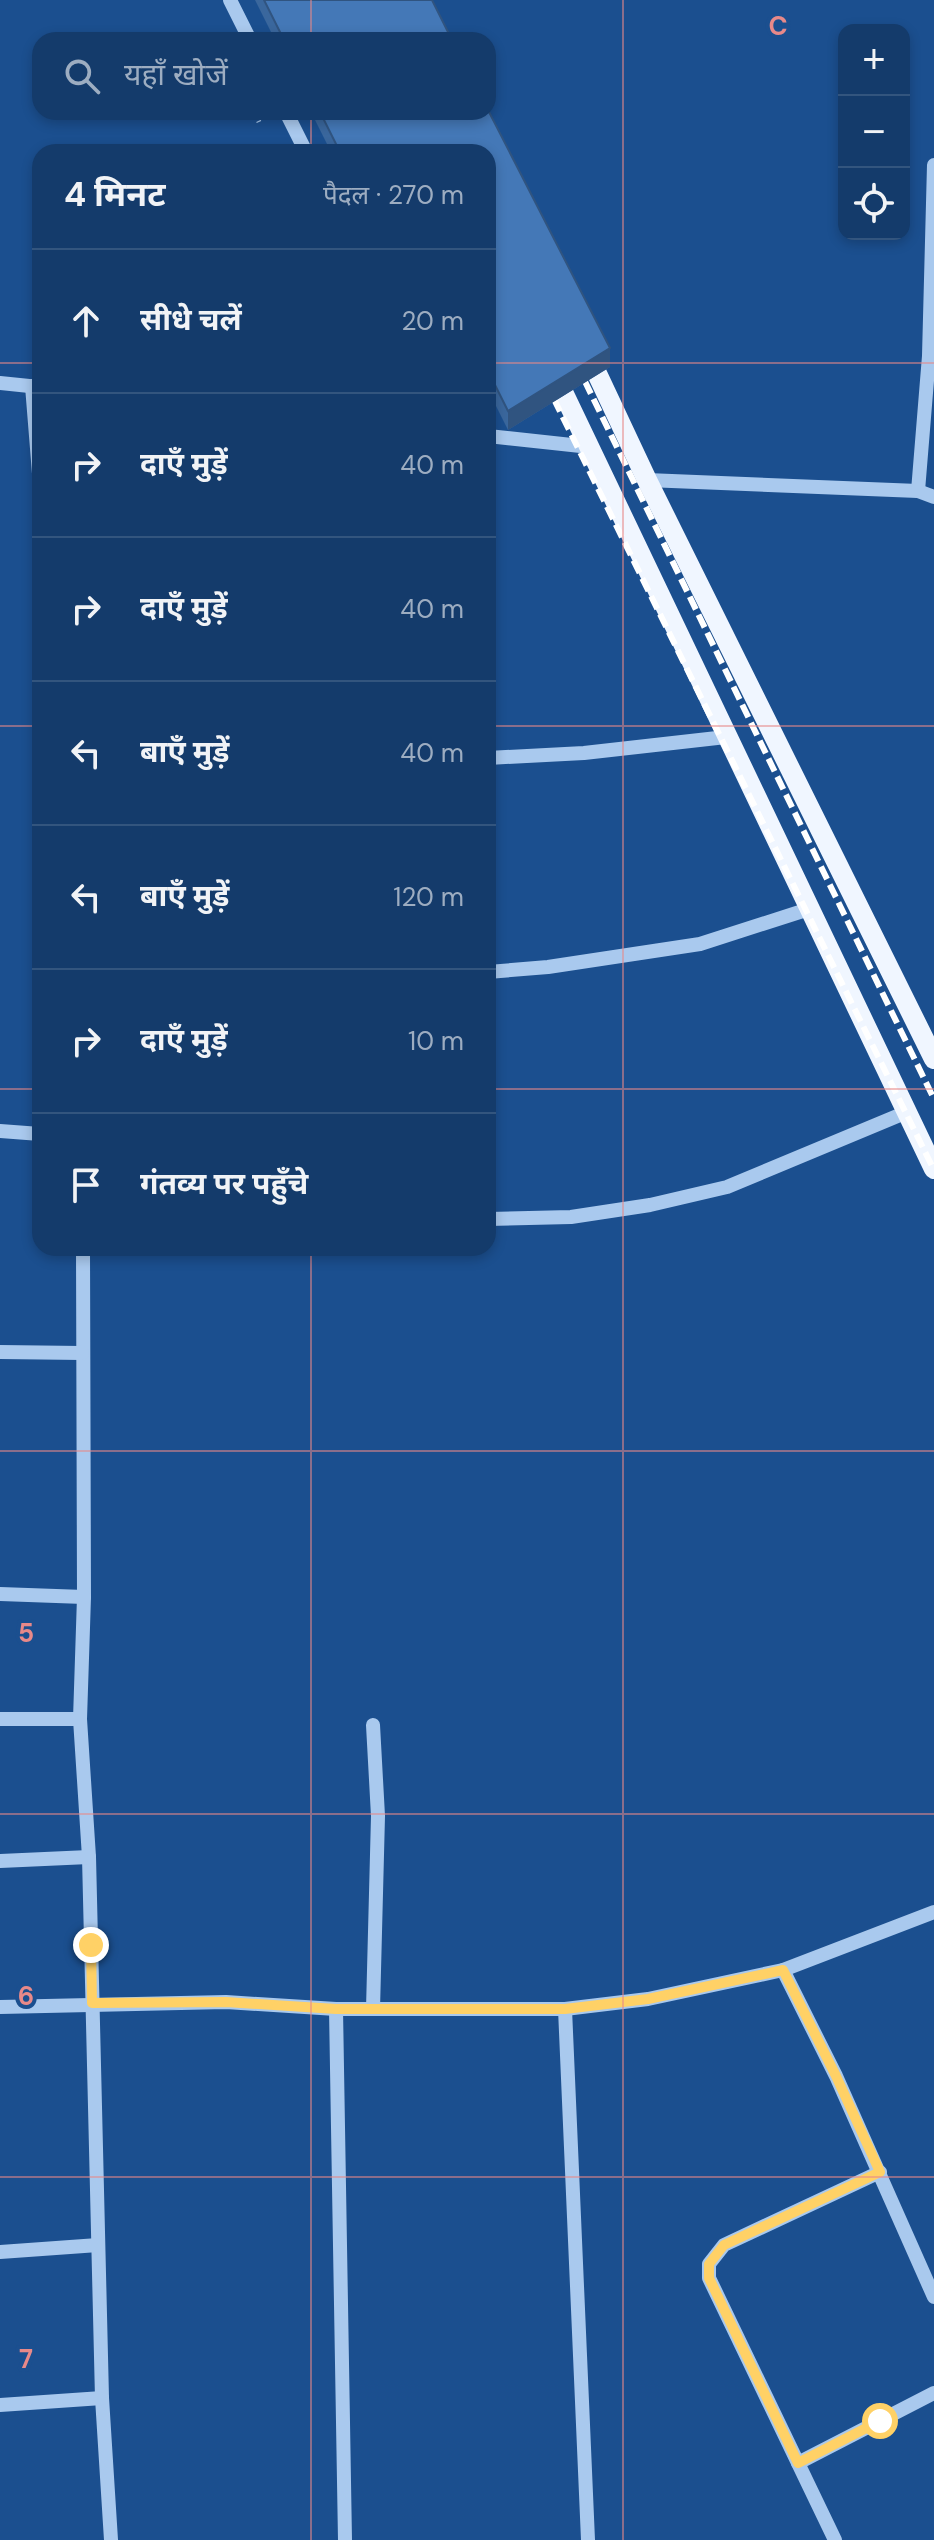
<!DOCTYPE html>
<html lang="hi">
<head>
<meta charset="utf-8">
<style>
	:root { --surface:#143b6b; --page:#1d4271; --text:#f1f3f6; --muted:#9dadc1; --line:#33557e }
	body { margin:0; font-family:"DM Sans","Noto Sans Devanagari",sans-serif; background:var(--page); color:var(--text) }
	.controls { position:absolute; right:24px; top:24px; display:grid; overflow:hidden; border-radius:16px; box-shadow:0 4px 12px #0003 }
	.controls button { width:72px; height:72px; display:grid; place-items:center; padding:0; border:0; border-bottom:2px solid var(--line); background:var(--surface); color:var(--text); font:40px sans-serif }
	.stop { position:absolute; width:24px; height:24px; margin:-18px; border:6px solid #ffd166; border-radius:50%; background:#fff }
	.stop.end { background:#ffd166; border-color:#fff; box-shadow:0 2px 8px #0008 }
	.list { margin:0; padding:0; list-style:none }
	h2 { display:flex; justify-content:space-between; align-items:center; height:104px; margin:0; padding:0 32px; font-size:34px }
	h2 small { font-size:26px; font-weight:400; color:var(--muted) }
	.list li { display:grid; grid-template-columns:52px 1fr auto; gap:24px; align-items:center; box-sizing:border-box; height:144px; padding:0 32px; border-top:2px solid var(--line) }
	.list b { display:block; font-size:30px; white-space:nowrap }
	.list em { font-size:26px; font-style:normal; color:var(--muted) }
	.icon { flex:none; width:44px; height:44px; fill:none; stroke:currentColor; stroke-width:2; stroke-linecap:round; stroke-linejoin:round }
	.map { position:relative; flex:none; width:934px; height:2540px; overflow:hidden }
	.search { position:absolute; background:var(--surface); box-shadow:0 4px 12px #0003; left:32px; top:32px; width:464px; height:88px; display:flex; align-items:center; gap:20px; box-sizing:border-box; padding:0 28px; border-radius:24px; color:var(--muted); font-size:30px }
	.panel { position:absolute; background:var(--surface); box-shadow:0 4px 12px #0003; left:32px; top:144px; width:464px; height:1112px; border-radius:24px }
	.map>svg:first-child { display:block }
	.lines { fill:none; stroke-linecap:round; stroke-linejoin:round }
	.path { stroke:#a9c9ee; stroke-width:5; stroke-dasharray:4 6; stroke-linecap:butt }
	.minor { stroke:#a9c9ee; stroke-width:14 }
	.major { stroke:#f0f6ff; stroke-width:20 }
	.rail { stroke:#fff; stroke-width:6; stroke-dasharray:14 6; stroke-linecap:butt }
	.wall { fill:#3a679d }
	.shaded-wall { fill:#305480 }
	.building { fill:#4478b7; stroke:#305480; stroke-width:2 }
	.route { stroke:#ffd166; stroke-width:10 }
	.grid { fill:none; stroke:#e88989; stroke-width:2; stroke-opacity:0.55 }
	.grid-label { font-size:26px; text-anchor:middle; font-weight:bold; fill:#e88989; stroke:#1b4f8f; stroke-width:8; stroke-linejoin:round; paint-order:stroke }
</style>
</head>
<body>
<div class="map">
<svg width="934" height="2540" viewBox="0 0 934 2540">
	<rect width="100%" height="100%" fill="#1b4f8f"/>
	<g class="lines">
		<polyline class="path" points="254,112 259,122"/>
		<g class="minor">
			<polyline points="230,0 250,40"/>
			<polyline points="286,112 306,152"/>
			<polyline points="0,383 39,387"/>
			<polyline points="32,386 40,486"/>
			<polyline points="488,436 590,447"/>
			<polyline points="647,480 918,491 934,497"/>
			<polyline points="918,491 929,356 934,165"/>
			<polyline points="488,758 584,753 726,737"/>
			<polyline points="488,972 548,967 700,944 809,909"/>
			<polyline points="0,1131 40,1134"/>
			<polyline points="488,1219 571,1217 650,1205 727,1187 907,1112"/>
			<polyline points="83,1248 84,1597 80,1719 89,1857 102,2398 111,2540"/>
			<polyline points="0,1352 82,1353"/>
			<polyline points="0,1594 84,1597"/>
			<polyline points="0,1719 80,1719"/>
			<polyline points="373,1725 378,1816 373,2009"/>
			<polyline points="0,1861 89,1857"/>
			<polyline points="783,1970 836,2076 934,2297"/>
			<polyline points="0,2007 226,2002 336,2009 565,2009 648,1999 783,1970 934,1912"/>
			<polyline points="336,2009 345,2540"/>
			<polyline points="565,2009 588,2540"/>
			<polyline points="0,2252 98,2245"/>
			<polyline points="0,2405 102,2398"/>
			<polyline points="798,2463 934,2393"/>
			<polyline points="835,2540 709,2278 709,2264 724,2245 880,2172"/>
		</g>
		<g class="major">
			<polyline points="586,350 647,480 934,1059"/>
			<polyline points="553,371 934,1169"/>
		</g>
		<g class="rail">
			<polyline points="576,363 934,1099"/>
			<polyline points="545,381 934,1170"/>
		</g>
	</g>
	<g class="wall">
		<polygon points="255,0 432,0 452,40 275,40"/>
		<polygon points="311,112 488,112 610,367 508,430 488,390 488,152 331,152"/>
	</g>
	<polygon class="shaded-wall" points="610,348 610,367 508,430 508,411"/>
	<g class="building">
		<polygon points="264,0 432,0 452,40 284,40"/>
		<polygon points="488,110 610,348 508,411 488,371 488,152 340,152 320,112 488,112"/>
	</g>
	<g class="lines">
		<polyline class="route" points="91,1945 92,2003 226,2002 336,2009 565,2009 648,1999 783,1970 836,2076 880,2172 724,2245 709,2264 709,2278 798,2463 880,2421"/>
	</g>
	<path class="grid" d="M311 0V40M623 0V2540M311 112V152M0 363H40M488 363H934M0 726H40M488 726H934M0 1089H40M488 1089H934M311 1248V2540M0 1451H934M0 1814H934M0 2177H934"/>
	<g class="grid-label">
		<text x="778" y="35">C</text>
		<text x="26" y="1642">5</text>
		<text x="26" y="2005">6</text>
		<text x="26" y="2368">7</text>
	</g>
</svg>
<div class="controls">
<button>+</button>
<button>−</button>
<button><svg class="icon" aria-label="locate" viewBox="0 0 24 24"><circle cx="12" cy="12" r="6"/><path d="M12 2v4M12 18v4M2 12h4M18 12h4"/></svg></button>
</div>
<div class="stop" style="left:880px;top:2421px"></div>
<div class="stop end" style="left:91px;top:1945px"></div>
<div class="search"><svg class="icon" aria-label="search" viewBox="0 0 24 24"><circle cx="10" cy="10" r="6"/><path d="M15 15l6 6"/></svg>यहाँ खोजें</div>
<section class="panel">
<h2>4 मिनट<small>पैदल · 270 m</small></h2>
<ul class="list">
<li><svg class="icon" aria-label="ahead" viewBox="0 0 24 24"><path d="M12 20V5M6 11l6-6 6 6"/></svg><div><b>सीधे चलें</b></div><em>20 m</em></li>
<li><svg class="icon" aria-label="right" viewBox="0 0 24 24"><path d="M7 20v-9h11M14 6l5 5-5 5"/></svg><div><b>दाएँ मुड़ें</b></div><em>40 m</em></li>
<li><svg class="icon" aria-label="right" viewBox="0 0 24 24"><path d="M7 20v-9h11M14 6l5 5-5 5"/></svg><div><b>दाएँ मुड़ें</b></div><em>40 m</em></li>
<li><svg class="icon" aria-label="left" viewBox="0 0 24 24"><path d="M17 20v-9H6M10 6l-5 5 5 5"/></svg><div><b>बाएँ मुड़ें</b></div><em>40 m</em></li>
<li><svg class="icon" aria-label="left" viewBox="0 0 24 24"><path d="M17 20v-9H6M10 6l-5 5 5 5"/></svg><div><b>बाएँ मुड़ें</b></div><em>120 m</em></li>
<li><svg class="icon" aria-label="right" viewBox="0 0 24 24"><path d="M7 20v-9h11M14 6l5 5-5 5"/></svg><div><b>दाएँ मुड़ें</b></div><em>10 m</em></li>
<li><svg class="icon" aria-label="arrive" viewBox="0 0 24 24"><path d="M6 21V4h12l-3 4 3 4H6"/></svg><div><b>गंतव्य पर पहुँचे</b></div></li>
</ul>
</section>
</div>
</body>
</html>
